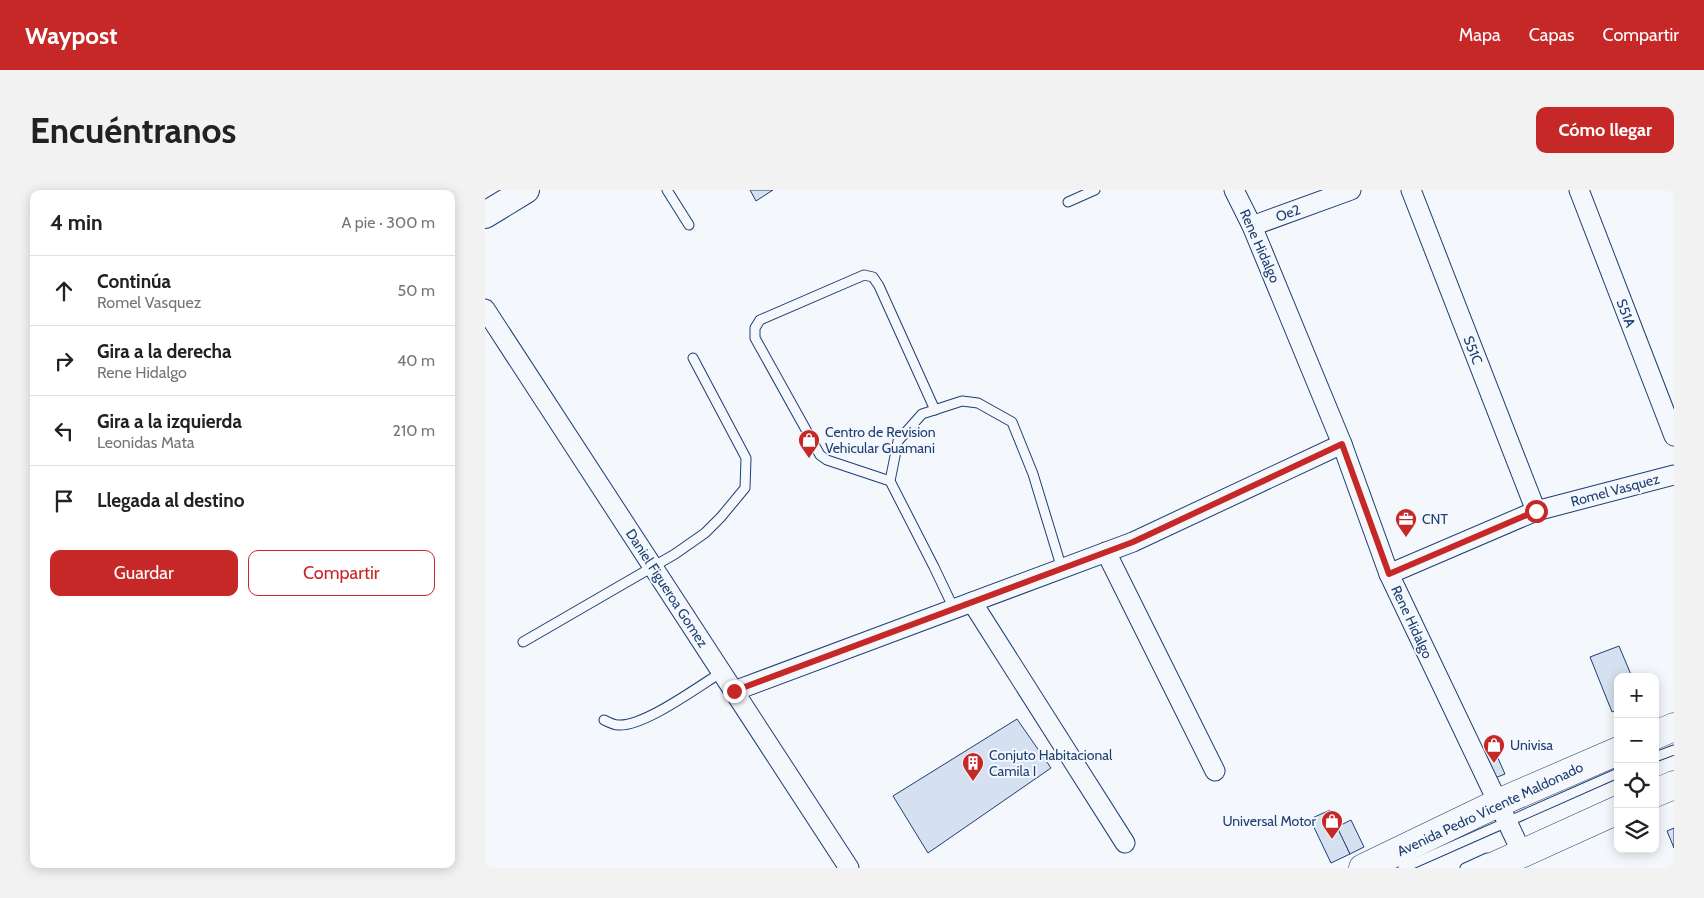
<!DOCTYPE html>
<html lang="es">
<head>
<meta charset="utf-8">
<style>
	:root { --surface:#fff; --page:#f2f2f2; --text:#222; --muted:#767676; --line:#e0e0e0; --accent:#c62828 }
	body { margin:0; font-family:Cabin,sans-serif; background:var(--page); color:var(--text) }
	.controls { position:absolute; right:15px; bottom:15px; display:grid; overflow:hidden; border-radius:10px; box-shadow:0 2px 12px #0003 }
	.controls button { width:45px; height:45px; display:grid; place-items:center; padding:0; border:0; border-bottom:1px solid var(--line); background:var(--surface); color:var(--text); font:25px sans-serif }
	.stop { position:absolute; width:15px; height:15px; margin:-11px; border:4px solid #c62828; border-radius:50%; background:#fff }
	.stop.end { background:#c62828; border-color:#fff; box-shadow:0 1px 5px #0008 }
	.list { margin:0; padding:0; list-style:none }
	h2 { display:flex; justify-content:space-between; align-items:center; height:65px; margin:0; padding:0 20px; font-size:21px }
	h2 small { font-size:16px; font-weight:400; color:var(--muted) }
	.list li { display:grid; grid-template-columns:32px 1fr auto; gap:15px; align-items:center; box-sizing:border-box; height:70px; padding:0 20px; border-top:1px solid var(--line) }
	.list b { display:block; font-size:19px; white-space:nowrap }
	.list p { margin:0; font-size:16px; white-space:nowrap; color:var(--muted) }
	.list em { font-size:16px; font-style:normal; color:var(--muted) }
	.actions { display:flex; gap:10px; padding:15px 20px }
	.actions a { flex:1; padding:11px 0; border:1px solid var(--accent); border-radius:10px; text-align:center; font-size:18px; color:var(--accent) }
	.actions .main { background:var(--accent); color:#fff }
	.icon { flex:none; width:28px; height:28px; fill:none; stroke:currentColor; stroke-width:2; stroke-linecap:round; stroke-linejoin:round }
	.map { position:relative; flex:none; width:1189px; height:678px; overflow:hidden; border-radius:10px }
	header { display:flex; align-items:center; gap:30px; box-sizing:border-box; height:70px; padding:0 25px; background:var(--accent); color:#fff }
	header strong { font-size:24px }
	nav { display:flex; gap:28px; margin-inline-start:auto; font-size:18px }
	.intro { display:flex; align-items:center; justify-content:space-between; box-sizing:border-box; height:120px; padding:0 30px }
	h1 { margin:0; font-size:35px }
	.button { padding:12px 22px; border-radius:10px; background:var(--accent); color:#fff; font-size:18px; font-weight:700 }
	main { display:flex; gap:30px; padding:0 30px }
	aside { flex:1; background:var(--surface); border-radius:10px; box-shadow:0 2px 12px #0003 }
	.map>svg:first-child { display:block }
	.building { fill:#d5e0f0; stroke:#1d3f73 }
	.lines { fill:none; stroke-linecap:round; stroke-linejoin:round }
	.lane-casing { stroke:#1d3f73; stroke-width:11 }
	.street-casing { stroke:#1d3f73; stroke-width:21 }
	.secondary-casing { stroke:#1d3f73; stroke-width:28 }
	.primary-casing { stroke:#1d3f73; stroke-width:29 }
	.lane { stroke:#f4f7fb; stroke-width:9 }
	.street { stroke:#f4f7fb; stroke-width:19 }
	.secondary { stroke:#f4f7fb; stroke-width:26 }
	.primary { stroke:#f4f7fb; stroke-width:28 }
	.route { stroke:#c62828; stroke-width:6 }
	.labels { text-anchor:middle; stroke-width:4; stroke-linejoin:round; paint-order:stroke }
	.street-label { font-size:14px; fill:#1d3f73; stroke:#f4f7fb }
	.poi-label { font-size:14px; fill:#1d3f73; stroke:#f4f7fb; text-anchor:start }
</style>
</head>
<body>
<header>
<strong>Waypost</strong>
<nav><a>Mapa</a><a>Capas</a><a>Compartir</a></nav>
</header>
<div class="intro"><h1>Encuéntranos</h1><a class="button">Cómo llegar</a></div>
<main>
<aside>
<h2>4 min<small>A pie · 300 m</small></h2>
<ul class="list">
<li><svg class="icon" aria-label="ahead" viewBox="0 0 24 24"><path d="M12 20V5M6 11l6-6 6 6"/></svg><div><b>Continúa</b><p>Romel Vasquez</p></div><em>50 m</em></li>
<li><svg class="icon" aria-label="right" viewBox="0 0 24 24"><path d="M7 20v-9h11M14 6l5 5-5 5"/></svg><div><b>Gira a la derecha</b><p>Rene Hidalgo</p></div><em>40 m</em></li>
<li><svg class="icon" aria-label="left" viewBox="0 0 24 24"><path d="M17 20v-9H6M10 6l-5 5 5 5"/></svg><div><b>Gira a la izquierda</b><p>Leonidas Mata</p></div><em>210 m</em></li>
<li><svg class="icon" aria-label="arrive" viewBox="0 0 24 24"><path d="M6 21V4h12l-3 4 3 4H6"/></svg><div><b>Llegada al destino</b></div></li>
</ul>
<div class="actions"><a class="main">Guardar</a><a>Compartir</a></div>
</aside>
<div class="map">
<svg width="1189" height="678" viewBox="0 0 1189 678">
	<rect width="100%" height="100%" fill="#f4f7fb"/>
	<g class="building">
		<polygon points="265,0 288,0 271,11"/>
		<polygon points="1134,456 1147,487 1133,487 1133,519 1127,522 1105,467"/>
		<polygon points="532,529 566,578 443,663 408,606"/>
		<polygon points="1009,559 1020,584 1010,588 999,563"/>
		<polygon points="845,620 865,664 846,673 825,629"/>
		<polygon points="866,630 879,657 865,664 852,637"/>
		<polygon points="1189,638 1189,658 1182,641"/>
	</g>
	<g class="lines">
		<g class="lane-casing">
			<g id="lane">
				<polyline points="182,0 204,35"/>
				<polyline points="583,12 610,0"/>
				<polyline points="450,220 394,96 388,87 379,85 275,130 270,138 270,148 335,265 342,270 405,291 449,377 469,419"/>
				<polyline points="405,291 413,251 437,224 477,211 493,213 527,232 548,284 577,379"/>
				<polyline points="38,452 190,364 220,343 236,327 260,298 261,268 208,168"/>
				<path d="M119 530C123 532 129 535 133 535 159 537 214 496 237 482"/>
				<polyline points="1170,567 1189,560"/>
				<polyline points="918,678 1133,583"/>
				<polyline points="980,678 1002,668"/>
			</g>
		</g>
		<g class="street-casing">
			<g id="street">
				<polyline points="749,0 767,36 857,254 904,384 1037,663"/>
				<polyline points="926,0 1051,321"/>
				<polyline points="1094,0 1189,246"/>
				<polyline points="767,36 866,0"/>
				<polyline points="0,119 364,678"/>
				<polyline points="621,362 730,581"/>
				<polyline points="904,384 1051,321 1189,285"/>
				<polyline points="487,412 640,653"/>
				<polyline points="249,501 648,352 857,254"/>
			</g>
		</g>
		<g class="secondary-casing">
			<polyline id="secondary" points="0,25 41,0"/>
		</g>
		<g class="primary-casing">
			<g id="primary">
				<polyline points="1170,545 1189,537"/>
				<polyline points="1170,603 1189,595"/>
				<polyline points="878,678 1013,613 1133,561"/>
				<polyline points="1005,678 1133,620"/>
			</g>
		</g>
		<use href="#lane" class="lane"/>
		<use href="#street" class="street"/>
		<use href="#secondary" class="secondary"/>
		<use href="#primary" class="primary"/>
	</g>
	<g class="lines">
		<polyline class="route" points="249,501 648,352 857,254 904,384 1051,321"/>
	</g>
	<defs>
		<g id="shop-pin" transform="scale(1.125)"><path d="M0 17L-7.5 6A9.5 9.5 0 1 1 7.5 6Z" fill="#c62828" stroke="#f4f7fb"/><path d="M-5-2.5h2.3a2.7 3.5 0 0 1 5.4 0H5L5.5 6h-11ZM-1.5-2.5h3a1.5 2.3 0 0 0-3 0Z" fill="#fff"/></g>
		<g id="office-pin" transform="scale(1.125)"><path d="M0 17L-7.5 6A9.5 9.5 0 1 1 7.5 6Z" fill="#c62828" stroke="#f4f7fb"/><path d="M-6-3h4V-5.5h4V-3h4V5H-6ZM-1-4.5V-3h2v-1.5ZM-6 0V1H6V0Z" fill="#fff"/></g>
		<g id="building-pin" transform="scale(1.125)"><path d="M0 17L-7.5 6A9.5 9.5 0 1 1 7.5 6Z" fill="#c62828" stroke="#f4f7fb"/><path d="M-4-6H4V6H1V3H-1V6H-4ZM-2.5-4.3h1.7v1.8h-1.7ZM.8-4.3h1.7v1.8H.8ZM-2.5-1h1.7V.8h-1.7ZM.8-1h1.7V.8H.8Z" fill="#fff"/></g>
	</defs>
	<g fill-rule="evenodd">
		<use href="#shop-pin" x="324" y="250"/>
		<use href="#office-pin" x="921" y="329"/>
		<use href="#shop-pin" x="1009" y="555"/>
		<use href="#building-pin" x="488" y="573"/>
		<use href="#shop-pin" x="847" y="631"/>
	</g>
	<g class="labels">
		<g class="street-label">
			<text transform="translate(803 23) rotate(-20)" y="5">Oe2</text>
			<text transform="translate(775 56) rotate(66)" y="5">Rene Hidalgo</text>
			<text transform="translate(1141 123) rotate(69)" y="5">S51A</text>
			<text transform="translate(988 160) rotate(69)" y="5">S51C</text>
			<text transform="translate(1130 300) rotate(-15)" y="5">Romel Vasquez</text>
			<text transform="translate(182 398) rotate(57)" y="5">Daniel Figueroa Gomez</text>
			<text transform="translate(927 432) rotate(65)" y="5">Rene Hidalgo</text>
			<text transform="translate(1005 619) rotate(-25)" y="5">Avenida Pedro Vicente Maldonado</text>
		</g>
		<g class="poi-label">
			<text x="340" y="247">Centro de Revision<tspan x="340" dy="16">Vehicular Guamani</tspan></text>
			<text x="937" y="334">CNT</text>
			<text x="1025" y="560">Univisa</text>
			<text x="504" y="570">Conjuto Habitacional<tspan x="504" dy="16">Camila I</tspan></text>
			<text x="831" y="636" text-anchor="end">Universal Motor</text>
		</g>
	</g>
</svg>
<div class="controls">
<button>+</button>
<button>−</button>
<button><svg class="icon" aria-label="locate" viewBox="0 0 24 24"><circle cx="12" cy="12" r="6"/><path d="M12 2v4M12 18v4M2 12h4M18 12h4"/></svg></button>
<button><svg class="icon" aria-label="layers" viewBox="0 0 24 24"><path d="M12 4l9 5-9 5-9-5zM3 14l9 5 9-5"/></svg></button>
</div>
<div class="stop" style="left:1051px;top:321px"></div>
<div class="stop end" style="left:249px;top:501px"></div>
</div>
</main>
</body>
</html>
